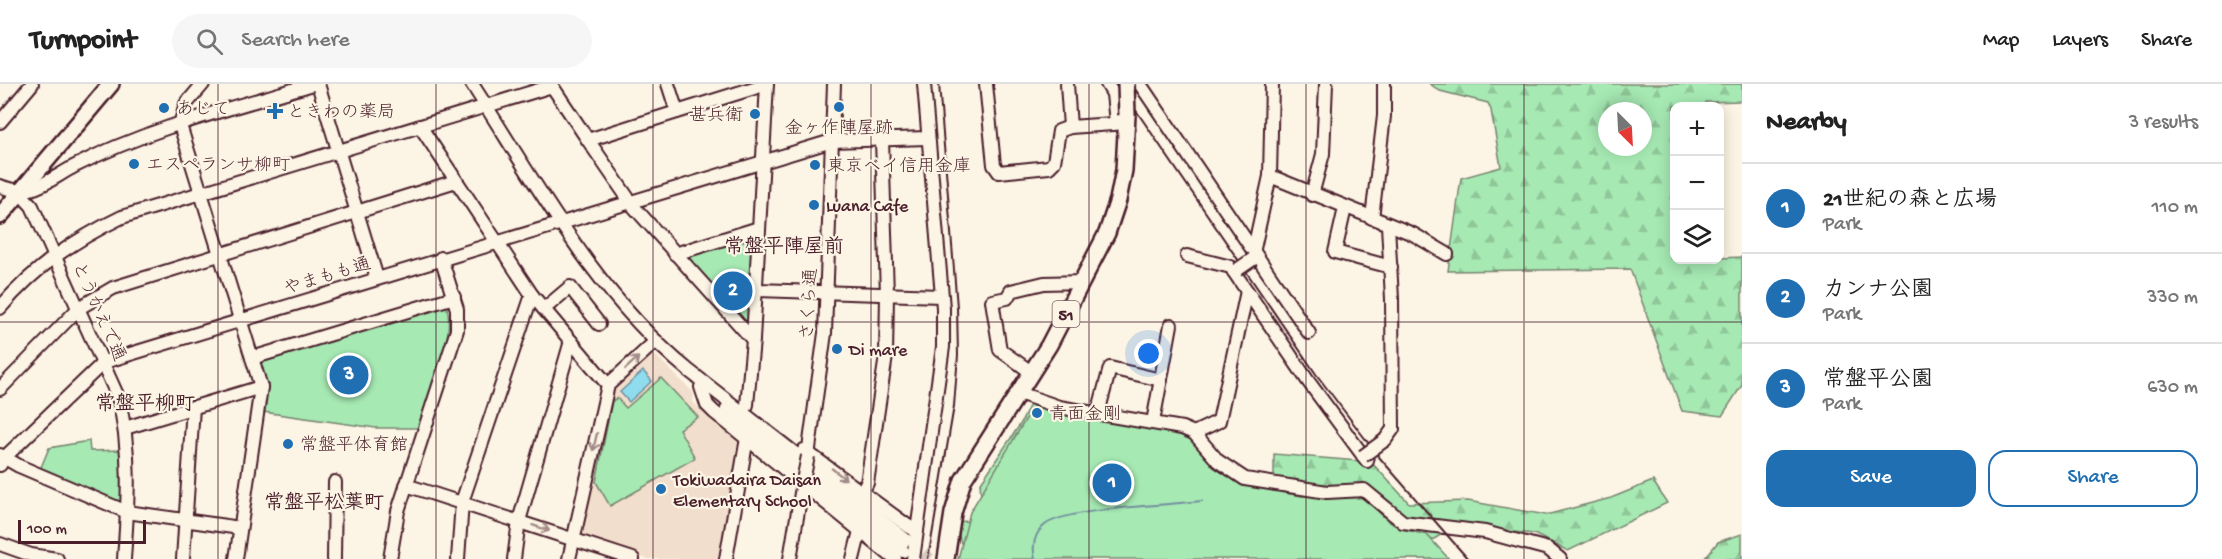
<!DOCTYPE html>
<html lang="en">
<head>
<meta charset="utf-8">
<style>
	:root { --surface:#fff; --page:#f6f6f6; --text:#222; --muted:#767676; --line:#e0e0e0; --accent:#1f6fb2 }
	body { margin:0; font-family:"Gochi Hand","Klee One",sans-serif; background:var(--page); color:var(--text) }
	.controls { position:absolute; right:18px; top:18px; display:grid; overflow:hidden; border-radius:12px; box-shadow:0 3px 15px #0003 }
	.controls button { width:54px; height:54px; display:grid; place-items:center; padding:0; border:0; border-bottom:2px solid var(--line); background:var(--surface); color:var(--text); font:30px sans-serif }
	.compass { position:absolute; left:1598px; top:18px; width:54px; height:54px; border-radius:50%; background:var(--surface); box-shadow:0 3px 15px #0003; rotate:156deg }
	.scale { position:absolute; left:18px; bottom:15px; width:128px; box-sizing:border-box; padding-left:6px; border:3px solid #4a1f2b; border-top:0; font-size:16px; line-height:21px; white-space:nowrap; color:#4a1f2b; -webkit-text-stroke:4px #fcf5e5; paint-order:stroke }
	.you { position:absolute; left:1149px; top:270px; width:21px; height:21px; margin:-15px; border:4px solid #fff; border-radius:50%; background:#1a73e8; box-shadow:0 0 0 9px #1a73e833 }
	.badge { display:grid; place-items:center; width:39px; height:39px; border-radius:50%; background:var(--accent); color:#fff; font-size:20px; font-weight:700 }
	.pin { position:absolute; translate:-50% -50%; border:3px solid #fff; box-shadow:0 2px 6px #0006 }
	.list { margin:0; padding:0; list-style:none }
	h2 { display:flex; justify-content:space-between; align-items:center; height:78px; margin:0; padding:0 24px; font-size:26px }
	h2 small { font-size:20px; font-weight:400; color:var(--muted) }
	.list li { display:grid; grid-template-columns:39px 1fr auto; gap:18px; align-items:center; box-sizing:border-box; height:90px; padding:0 24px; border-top:2px solid var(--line) }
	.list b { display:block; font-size:22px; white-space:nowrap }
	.list p { margin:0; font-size:20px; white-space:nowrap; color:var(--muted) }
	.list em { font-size:20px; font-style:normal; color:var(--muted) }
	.actions { display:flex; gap:12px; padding:18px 24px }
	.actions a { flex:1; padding:14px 0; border:2px solid var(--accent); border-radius:18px; text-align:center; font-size:21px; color:var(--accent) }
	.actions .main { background:var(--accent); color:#fff }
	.icon { flex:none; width:33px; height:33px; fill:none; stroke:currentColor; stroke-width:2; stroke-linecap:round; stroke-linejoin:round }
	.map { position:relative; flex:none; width:1742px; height:475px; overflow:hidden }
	header { display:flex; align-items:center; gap:36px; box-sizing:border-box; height:84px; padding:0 30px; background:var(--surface); border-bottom:2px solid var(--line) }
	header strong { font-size:28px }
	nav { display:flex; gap:33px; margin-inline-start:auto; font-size:21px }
	.search { width:420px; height:54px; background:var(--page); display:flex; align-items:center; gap:15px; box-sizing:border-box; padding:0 21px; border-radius:33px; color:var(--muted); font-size:22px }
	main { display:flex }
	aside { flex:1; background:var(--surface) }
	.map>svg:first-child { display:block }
	.built { fill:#f2decc }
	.forest { fill:url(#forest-firs); stroke:#78846f; stroke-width:1.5; fill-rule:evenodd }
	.park { fill:#a6e9b3; stroke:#78846f; stroke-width:1.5 }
	.water { fill:#8edced; stroke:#73909f; stroke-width:1.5 }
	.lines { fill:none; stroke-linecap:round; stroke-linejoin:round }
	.stream { stroke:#73909f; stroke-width:2 }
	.minor-tunnel { stroke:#d8cac0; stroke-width:12; stroke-dasharray:12 6; stroke-linecap:butt }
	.minor-casing { stroke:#4a1f2b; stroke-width:16 }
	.major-casing { stroke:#4a1f2b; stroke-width:20 }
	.minor { stroke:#fcf5e5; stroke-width:12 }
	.major { stroke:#fcf5e5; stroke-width:15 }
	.rail { stroke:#4a1f2b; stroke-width:2 }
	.minor-bridge-casing { stroke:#4a1f2b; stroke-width:16; stroke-linecap:butt }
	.major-bridge-casing { stroke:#4a1f2b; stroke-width:20; stroke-linecap:butt }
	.minor-bridge { stroke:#fcf5e5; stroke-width:12 }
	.major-bridge { stroke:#fcf5e5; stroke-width:15 }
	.oneway { stroke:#a38a88 }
	.grid { fill:none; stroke:#4a1f2b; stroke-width:1.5; stroke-opacity:0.55 }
	.poi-dot { fill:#1f6fb2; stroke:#fcf5e5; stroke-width:2 }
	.labels { text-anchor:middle; stroke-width:4.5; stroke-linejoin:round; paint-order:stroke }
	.shield { fill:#fcf5e5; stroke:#7f5f63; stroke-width:1.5 }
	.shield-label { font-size:16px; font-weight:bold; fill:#4a1f2b }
	.poi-label { font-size:18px; fill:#4a1f2b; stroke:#fcf5e5; text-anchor:start }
	.street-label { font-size:18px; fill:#4a1f2b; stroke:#fcf5e5 }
	.neighbourhood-label { font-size:20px; font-weight:bold; fill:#4a1f2b; stroke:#fcf5e5 }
</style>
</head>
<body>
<header>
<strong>Turnpoint</strong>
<div class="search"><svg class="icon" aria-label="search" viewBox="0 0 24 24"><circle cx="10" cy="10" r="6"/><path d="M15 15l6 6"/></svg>Search here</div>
<nav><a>Map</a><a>Layers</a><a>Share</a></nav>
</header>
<main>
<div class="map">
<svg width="1742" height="475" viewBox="0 0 1742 475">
	<defs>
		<pattern id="forest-firs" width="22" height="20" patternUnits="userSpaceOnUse" patternTransform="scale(1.5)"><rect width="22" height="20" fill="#a6e9b3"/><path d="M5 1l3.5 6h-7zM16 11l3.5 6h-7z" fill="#90c79a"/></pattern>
	</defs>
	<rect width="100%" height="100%" fill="#fcf5e5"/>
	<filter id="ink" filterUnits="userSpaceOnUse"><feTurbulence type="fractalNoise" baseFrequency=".0167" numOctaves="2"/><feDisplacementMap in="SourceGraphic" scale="12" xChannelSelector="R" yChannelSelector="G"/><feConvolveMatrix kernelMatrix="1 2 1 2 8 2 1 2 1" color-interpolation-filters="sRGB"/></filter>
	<g filter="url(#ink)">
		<polygon class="built" points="651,267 694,309 693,318 741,361 723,475 647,475 581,453 578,449 609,309"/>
		<g class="forest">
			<path d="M1430 0H1742V17L1706 18V22H1674V176L1742 173V301L1722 332 1682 327 1630 185 1448 187 1461 94 1501 83 1491 26 1488 19 1440 7ZM1607 27H1643V63H1607Z"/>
			<polygon points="1030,320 1165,349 1203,373 1231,398 1274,398 1274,370 1371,378 1409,419 1468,417 1546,431 1611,414 1653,397 1667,419 1568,467 1534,450 1455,442 1426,460 1441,475 963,466 955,438 983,436 980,400 1021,339"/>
			<polygon points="1742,450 1742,475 1704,475 1718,458"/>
		</g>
		<g class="park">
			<polygon points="754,151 748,243 684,170"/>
			<path d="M446 220C457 253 429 311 418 344H376L263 328 259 281 263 274Z"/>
			<polygon points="661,294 698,333 679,345 695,374 610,422 596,398 612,317 617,314 626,324"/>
			<polygon points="1033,323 1059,330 1171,347 1192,356 1214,382 1241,401 1302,412 1362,412 1388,437 1402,445 1427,451 1449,475 958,475 970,428"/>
			<polygon points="89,357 90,367 121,366 121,418 118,421 39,388 49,364"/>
		</g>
		<polygon class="water" points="643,287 652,297 629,318 620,308"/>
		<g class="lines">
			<path class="stream" d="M1035 475C1032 463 1034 449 1045 441 1066 424 1170 421 1202 417"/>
			<polyline class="minor-tunnel" points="909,458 930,475"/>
			<g class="minor-casing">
				<g id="minor">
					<polyline points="203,0 186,20 180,41 261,303 236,475"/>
					<polyline points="318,0 377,194"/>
					<path d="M472 0C536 99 595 210 688 286L906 456"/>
					<polyline points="668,0 677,28 588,56 634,123 753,256 767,0"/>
					<polyline points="986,0 994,81 999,88 1049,83 1054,78 1059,47 1070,43"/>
					<polyline points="1067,0 1070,43 1127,39"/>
					<polyline points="1107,0 1113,10 1116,39"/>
					<polyline points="1140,0 1309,249"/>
					<polyline points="677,28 767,0"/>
					<polyline points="0,38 32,0"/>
					<polyline points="420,42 532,211 608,301"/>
					<polyline points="1270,92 1413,150 1447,170"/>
					<path d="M0 102C31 115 48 96 75 82 149 44 233 24 313 0"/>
					<path d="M20 109 32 122 118 313C132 367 128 420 124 475"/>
					<polyline points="1312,111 1323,70 1326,0"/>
					<polyline points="1345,124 1335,168 1391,183"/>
					<polyline points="1372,134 1384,32 1384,0"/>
					<polyline points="1253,169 1270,92 1272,0"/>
					<polyline points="675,170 759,144"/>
					<polyline points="1187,172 1231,183 1234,188"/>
					<polyline points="1237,186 1234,188 1308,297 1367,377"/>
					<polyline points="757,206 941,212"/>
					<path d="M0 224C35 183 74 156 122 133L552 2 588 56"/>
					<polyline points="544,225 570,203 599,240"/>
					<polyline points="252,274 454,213"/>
					<polyline points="1031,288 1000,266 992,217 1007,214 1011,207 1044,199 1082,198"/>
					<polyline points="701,303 707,321 714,328 895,475"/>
					<polyline points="0,305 79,224 113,204 456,97"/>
					<polyline points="1019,309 1059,323 1182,344 1194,349 1218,377 1245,395 1327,408 1364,406 1403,438 1485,448 1548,465 1560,475"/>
					<polyline points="747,321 753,256"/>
					<polyline points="727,325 903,467"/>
					<polyline points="1098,329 1110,284 1161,296"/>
					<polyline points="1153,338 1171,241"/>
					<polyline points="125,344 261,303"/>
					<polyline points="1194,349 1219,337 1247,207"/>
					<polyline points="1385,356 1393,345 1392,215 1388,141"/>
					<polyline points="804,366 908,442 917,447"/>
					<polyline points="0,371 19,382 127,428 240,444"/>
					<polyline points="808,372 825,249 834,0"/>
					<polyline points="0,381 4,374 104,278 832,57 927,54"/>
					<polyline points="406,401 633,475"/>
					<polyline points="862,408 867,399 886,272 887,210 882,56"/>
					<polyline points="0,460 31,471 57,475"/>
					<polyline points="183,475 193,323"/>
					<polyline points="334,475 335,398"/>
					<polyline points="390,475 398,427 457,246 457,225 441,174"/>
					<polyline points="458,475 462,418 532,211"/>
					<polyline points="514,475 519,437 571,257"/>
					<polyline points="569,475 608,301 656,257"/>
					<polyline points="726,475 747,354"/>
					<polyline points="790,475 803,397"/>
					<polyline points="853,475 860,447"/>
					<polyline points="913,475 943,263 943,224 924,0"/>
				</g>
			</g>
			<g class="major-casing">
				<g id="major">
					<polyline points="0,132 111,0"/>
					<polyline points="946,475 953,429 963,396 1049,261 1107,149 1118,116 1124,86 1127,31"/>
				</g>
			</g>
			<use href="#minor" class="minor"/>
			<use href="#major" class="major"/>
			<g class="rail">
				<polyline points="1118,0 1316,290 1379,373 1468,475"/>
				<polyline points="928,475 954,322 958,271 957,223 939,0"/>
			</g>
			<g class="minor-bridge-casing">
				<g id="minor-bridge">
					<polyline points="1237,186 1253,175"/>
					<polyline points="1363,372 1385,356"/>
					<polyline points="803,397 808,372"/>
				</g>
			</g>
			<g class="major-bridge-casing">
				<polyline id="major-bridge" points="1126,0 1127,31"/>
			</g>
			<use href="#minor-bridge" class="minor-bridge"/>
			<use href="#major-bridge" class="major-bridge"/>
		</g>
		<defs><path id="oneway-shaft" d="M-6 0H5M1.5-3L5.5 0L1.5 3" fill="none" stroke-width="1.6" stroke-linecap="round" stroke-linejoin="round" transform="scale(1.5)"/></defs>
		<g class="oneway">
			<use href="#oneway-shaft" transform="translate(632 279) rotate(-42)"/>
			<use href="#oneway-shaft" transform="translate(595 358) rotate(103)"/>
			<use href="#oneway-shaft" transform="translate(839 390) rotate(38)"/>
			<use href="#oneway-shaft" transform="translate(541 444) rotate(18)"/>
		</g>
	</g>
	<path class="grid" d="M218 0V475M436 0V475M653 0V475M871 0V475M1089 0V475M1306 0V475M1524 0V475M0 238H1742"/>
	<g class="poi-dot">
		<circle cx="839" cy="23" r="6"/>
		<circle cx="164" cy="24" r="6"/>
		<path d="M272 18h6v6h6v6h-6v6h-6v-6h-6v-6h6z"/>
		<circle cx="755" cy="30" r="6"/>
		<circle cx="134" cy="80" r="6"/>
		<circle cx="815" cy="81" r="6"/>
		<circle cx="814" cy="121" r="6"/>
		<circle cx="837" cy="265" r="6"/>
		<circle cx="1037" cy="329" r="6"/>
		<circle cx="288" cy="360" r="6"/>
		<circle cx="661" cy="405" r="6"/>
	</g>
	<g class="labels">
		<rect class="shield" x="1052.5" y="217" width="27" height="26" rx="4.5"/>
		<g class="shield-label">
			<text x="1066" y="236">51</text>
		</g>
		<g class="poi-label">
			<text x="176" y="30">あじて</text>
			<text x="287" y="33">ときわの薬局</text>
			<text x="743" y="36" text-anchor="end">甚兵衛</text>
			<text x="839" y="49" text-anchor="middle">金ヶ作陣屋跡</text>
			<text x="146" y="86">エスペランサ柳町</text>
			<text x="827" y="87">東京ベイ信用金庫</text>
			<text x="826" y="127">Luana Cafe</text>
			<text x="849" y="271">Di mare</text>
			<text x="1049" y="335">青面金剛</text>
			<text x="300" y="366">常盤平体育館</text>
			<text x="673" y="401">Tokiwadaira Daisan<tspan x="673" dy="21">Elementary School</tspan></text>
		</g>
		<g class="street-label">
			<text transform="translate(327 191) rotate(-17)" y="6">やまもも通</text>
			<text transform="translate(808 220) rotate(-87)" y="6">さくら通</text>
			<text transform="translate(100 227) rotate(66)" y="6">とうかえで通</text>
		</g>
		<g class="neighbourhood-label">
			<text x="784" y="168">常盤平陣屋前</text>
			<text x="145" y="325">常盤平柳町</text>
			<text x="324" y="424">常盤平松葉町</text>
		</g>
	</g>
</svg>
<div class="controls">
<button>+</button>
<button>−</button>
<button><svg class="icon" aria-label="layers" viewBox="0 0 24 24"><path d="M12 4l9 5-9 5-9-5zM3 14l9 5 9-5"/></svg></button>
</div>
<svg class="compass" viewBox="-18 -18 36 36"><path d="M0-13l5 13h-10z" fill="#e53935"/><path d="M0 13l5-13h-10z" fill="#767676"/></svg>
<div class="scale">100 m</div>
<div class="you"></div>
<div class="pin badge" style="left:1112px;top:399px">1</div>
<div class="pin badge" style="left:733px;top:207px">2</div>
<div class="pin badge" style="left:349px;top:291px">3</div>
</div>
<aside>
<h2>Nearby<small>3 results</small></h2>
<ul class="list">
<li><span class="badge">1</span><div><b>21世紀の森と広場</b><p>Park</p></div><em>110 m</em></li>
<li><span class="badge">2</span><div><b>カンナ公園</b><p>Park</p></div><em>330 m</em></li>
<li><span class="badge">3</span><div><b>常盤平公園</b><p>Park</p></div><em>630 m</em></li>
</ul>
<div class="actions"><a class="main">Save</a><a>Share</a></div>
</aside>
</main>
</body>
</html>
